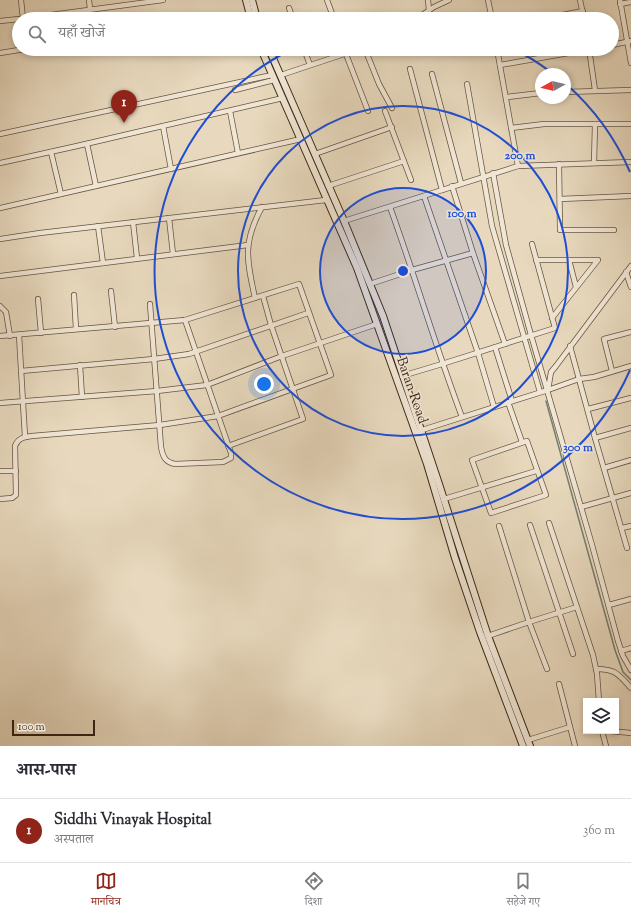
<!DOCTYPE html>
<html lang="hi">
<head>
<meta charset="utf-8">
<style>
	:root { --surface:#fff; --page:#f2f2f3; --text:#2b2b33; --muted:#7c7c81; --line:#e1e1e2; --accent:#8f2418 }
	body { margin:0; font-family:"Sorts Mill Goudy","Noto Serif Devanagari",serif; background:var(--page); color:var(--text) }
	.controls { position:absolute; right:12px; bottom:12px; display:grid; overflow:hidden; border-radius:0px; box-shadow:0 2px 6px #0003 }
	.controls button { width:36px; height:36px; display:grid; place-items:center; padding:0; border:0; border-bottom:1px solid var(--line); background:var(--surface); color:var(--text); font:20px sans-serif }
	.compass { position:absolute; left:535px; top:68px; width:36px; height:36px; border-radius:50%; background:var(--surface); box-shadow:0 2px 6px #0003; rotate:262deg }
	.scale { position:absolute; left:12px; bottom:10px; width:83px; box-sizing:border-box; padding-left:4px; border:2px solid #3d2713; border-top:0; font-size:11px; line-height:14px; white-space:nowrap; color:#3d2713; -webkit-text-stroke:3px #f0e6d5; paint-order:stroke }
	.you { position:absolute; left:264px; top:384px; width:14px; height:14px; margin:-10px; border:3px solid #fff; border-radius:50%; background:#1a73e8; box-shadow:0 0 0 6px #1a73e833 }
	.badge { display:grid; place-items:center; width:26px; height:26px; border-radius:50%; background:var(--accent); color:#fff; font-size:13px; font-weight:700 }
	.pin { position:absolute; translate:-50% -33px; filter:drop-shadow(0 1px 2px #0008) }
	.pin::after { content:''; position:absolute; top:21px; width:14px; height:12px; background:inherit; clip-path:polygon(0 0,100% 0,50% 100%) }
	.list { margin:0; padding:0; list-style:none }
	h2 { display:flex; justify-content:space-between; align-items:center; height:52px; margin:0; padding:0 16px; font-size:17px }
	h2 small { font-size:13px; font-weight:400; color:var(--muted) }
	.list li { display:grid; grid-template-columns:26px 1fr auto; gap:12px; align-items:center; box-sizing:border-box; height:64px; padding:0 16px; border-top:1px solid var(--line) }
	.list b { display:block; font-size:15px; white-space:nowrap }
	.list p { margin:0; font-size:13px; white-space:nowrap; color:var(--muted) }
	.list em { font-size:13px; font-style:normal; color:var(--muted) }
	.icon { flex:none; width:22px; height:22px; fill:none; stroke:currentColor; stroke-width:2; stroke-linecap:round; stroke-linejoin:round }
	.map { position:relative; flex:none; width:631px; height:746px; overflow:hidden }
	.search { position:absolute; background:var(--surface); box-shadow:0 2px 6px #0003; left:12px; right:12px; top:12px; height:44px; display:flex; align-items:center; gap:10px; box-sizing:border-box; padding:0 14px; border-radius:22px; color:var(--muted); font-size:15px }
	.sheet { height:116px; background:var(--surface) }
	nav { display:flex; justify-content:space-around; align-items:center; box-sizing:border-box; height:56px; border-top:1px solid var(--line); background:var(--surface); font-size:11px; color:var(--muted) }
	nav a { display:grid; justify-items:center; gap:2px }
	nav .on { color:var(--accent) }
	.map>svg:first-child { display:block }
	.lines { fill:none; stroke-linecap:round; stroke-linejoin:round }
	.stream { stroke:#737f71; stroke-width:1.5 }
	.street-casing { stroke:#68543e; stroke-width:6 }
	.secondary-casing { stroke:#3d2713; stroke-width:8 }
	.street { stroke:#f0e6d5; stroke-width:4.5 }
	.secondary { stroke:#f0e6d5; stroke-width:6 }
	.ring { fill:none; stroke:#1d4ed8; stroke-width:2 }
	.labels { text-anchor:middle; stroke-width:3; stroke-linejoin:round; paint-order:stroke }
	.street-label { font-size:14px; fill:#3d2713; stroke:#f0e6d5 }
	.centre { fill:#1d4ed8; stroke:#f0e6d5; stroke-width:2 }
	.ring-label { font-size:12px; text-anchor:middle; font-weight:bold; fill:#1d4ed8; stroke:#f0e6d5; stroke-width:3; stroke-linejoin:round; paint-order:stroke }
</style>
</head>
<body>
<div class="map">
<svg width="631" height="746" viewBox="0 0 631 746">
	<rect width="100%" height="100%" fill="#e8d9be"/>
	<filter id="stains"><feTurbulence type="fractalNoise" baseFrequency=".005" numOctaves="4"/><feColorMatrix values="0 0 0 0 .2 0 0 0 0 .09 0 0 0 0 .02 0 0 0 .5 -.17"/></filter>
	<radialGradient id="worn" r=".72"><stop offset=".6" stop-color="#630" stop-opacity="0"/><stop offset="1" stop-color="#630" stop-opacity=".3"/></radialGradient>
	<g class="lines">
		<polyline class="stream" points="546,401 615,650 623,672 631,680"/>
		<g class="street-casing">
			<g id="street">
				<polyline points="21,0 23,19"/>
				<polyline points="89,0 90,9"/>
				<polyline points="327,0 334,19"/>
				<polyline points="428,0 429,10"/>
				<polyline points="488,0 492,19"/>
				<polyline points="580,0 584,19"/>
				<polyline points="620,0 631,63"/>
				<polyline points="620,4 631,2"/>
				<polyline points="289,8 293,19"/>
				<polyline points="21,19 163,0"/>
				<polyline points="196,19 203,18"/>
				<polyline points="416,19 434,7 449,0"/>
				<polyline points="542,19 583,11"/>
				<polyline points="0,21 19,19"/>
				<polyline points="612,45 631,41"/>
				<polyline points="304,49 310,65"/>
				<polyline points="344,49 368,111"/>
				<polyline points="365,49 379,84 392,108"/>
				<polyline points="497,49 518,166"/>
				<polyline points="589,49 595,90"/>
				<polyline points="0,53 25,49"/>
				<polyline points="500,65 591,49"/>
				<polyline points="410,69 442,190"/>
				<polyline points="432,74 461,183"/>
				<polyline points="281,75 359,49"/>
				<polyline points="467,84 492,226 540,392"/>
				<polyline points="235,90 274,80"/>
				<polyline points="565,92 631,90"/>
				<polyline points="507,97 541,93"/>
				<polyline points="230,111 238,153"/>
				<polyline points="385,111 411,180"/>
				<polyline points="163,126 171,169"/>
				<polyline points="511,128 544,124 631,124"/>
				<polyline points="0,134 272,75"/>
				<polyline points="87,144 96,186"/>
				<polyline points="51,152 61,194"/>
				<polyline points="315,154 392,127"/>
				<polyline points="0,163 77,146 283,98"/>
				<polyline points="594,163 595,124"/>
				<polyline points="559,164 560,230 614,230"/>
				<polyline points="493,173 506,245 531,335 592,545 618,641 623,656 631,670"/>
				<polyline points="328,186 404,161"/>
				<polyline points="424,196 478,353 494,407"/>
				<polyline points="560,199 631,196"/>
				<path d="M390 207C415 276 436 348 462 417"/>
				<polyline points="0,208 301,139"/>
				<polyline points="169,218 173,254"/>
				<polyline points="344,221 518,166 631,162"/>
				<polyline points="133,222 137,258"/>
				<polyline points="98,226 103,263"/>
				<polyline points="0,239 40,233 326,200"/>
				<polyline points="473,253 505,344"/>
				<polyline points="536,260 598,260 552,318"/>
				<polyline points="569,260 576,287"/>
				<polyline points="626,272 631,287"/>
				<polyline points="0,276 248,245"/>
				<polyline points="370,284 412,270 473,253 452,186"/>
				<polyline points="111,291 115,327"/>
				<polyline points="74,295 76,329"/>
				<path d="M255 298C247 261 242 243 262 207"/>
				<polyline points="38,299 41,333"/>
				<path d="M150 304 161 447C163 457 165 462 175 464L223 462 231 458V453L185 320"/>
				<polyline points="0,306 6,312 10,336"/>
				<polyline points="19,335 25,437"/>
				<path d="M0 336 185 320 299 284 331 375 218 416 160 425 32 436C24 437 18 438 15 446L16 495 12 498 0 499"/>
				<polyline points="570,346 595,438 627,548"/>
				<polyline points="495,347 512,401"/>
				<polyline points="80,365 82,397"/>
				<polyline points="21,371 154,359 189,354 308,313"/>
				<polyline points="612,371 604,339 631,332"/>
				<polyline points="402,376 442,364 555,328 532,244"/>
				<polyline points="548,390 579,379 594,377 631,366"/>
				<polyline points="508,402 522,442"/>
				<polyline points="0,403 157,391 207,385 282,356 377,324"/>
				<polyline points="588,409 631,398"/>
				<polyline points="419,431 548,390 551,372 556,366 631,266"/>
				<polyline points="595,438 631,428"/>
				<polygon points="527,441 546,495 491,513 472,460"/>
				<polyline points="228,446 303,419 271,325 263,296"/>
				<polyline points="604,468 631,460"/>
				<polyline points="0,471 16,471"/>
				<polyline points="444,499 536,471"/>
				<polyline points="581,507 631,493"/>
				<polyline points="549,523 593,655 597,674 599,701"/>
				<polyline points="530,525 573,654"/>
				<polyline points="499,526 529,622 547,669"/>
				<polyline points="622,528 631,526"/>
				<polyline points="609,605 631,599"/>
				<polyline points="488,636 529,622 577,607"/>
				<polyline points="621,651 631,648"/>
				<path d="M596 669C616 669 618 674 631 688"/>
				<polyline points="559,684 575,746"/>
				<polyline points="602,731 606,746"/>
				<polyline points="610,731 631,733"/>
				<polyline points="528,740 570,727"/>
			</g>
		</g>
		<g class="secondary-casing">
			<g id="secondary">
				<polyline points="246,0 251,19"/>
				<polyline points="252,0 257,19"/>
				<polyline points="261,49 357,268 427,464 455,558 480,632 523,746"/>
				<polyline points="269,49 344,221 383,316 439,484 488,636 530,746"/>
			</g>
		</g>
		<use href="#street" class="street"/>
		<use href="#secondary" class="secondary"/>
	</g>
	<circle cx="403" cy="271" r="83" fill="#1d4ed8" fill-opacity=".12"/>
	<g class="ring">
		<circle cx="403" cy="271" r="83"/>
		<circle cx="403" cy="271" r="165"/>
		<path d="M630 370A248 248 0 1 1 292 49M514 49A248 248 0 0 1 552 73M566 84A248 248 0 0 1 630 172"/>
	</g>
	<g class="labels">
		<g class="street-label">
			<text transform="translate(413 390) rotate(71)" y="5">Baran Road</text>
		</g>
	</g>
	<circle cx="403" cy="271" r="6" class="centre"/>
	<g class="ring-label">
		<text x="520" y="159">200 m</text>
		<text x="462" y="217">100 m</text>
		<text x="578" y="451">300 m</text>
	</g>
	<rect width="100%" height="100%" filter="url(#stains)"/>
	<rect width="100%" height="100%" fill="url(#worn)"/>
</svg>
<div class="controls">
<button><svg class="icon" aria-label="layers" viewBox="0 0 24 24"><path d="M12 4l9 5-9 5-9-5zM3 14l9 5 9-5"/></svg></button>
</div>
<svg class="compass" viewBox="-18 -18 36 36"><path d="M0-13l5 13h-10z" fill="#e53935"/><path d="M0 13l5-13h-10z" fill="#7c7c81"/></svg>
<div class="scale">100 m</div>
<div class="you"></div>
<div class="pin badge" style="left:124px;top:123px">1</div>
<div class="search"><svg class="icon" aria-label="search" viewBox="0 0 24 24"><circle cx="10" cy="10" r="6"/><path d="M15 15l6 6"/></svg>यहाँ खोजें</div>
</div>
<section class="sheet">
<h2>आस-पास<small></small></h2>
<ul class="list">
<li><span class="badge">1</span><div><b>Siddhi Vinayak Hospital</b><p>अस्पताल</p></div><em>360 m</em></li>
</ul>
</section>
<nav>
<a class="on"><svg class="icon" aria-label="map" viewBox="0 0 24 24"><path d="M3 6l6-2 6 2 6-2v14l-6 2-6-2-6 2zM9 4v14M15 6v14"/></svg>मानचित्र</a>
<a><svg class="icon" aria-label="directions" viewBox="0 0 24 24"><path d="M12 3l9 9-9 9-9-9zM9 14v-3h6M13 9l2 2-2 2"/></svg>दिशा</a>
<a><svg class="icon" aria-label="saved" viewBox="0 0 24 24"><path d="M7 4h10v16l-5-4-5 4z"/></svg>सहेजे गए</a>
</nav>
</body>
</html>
